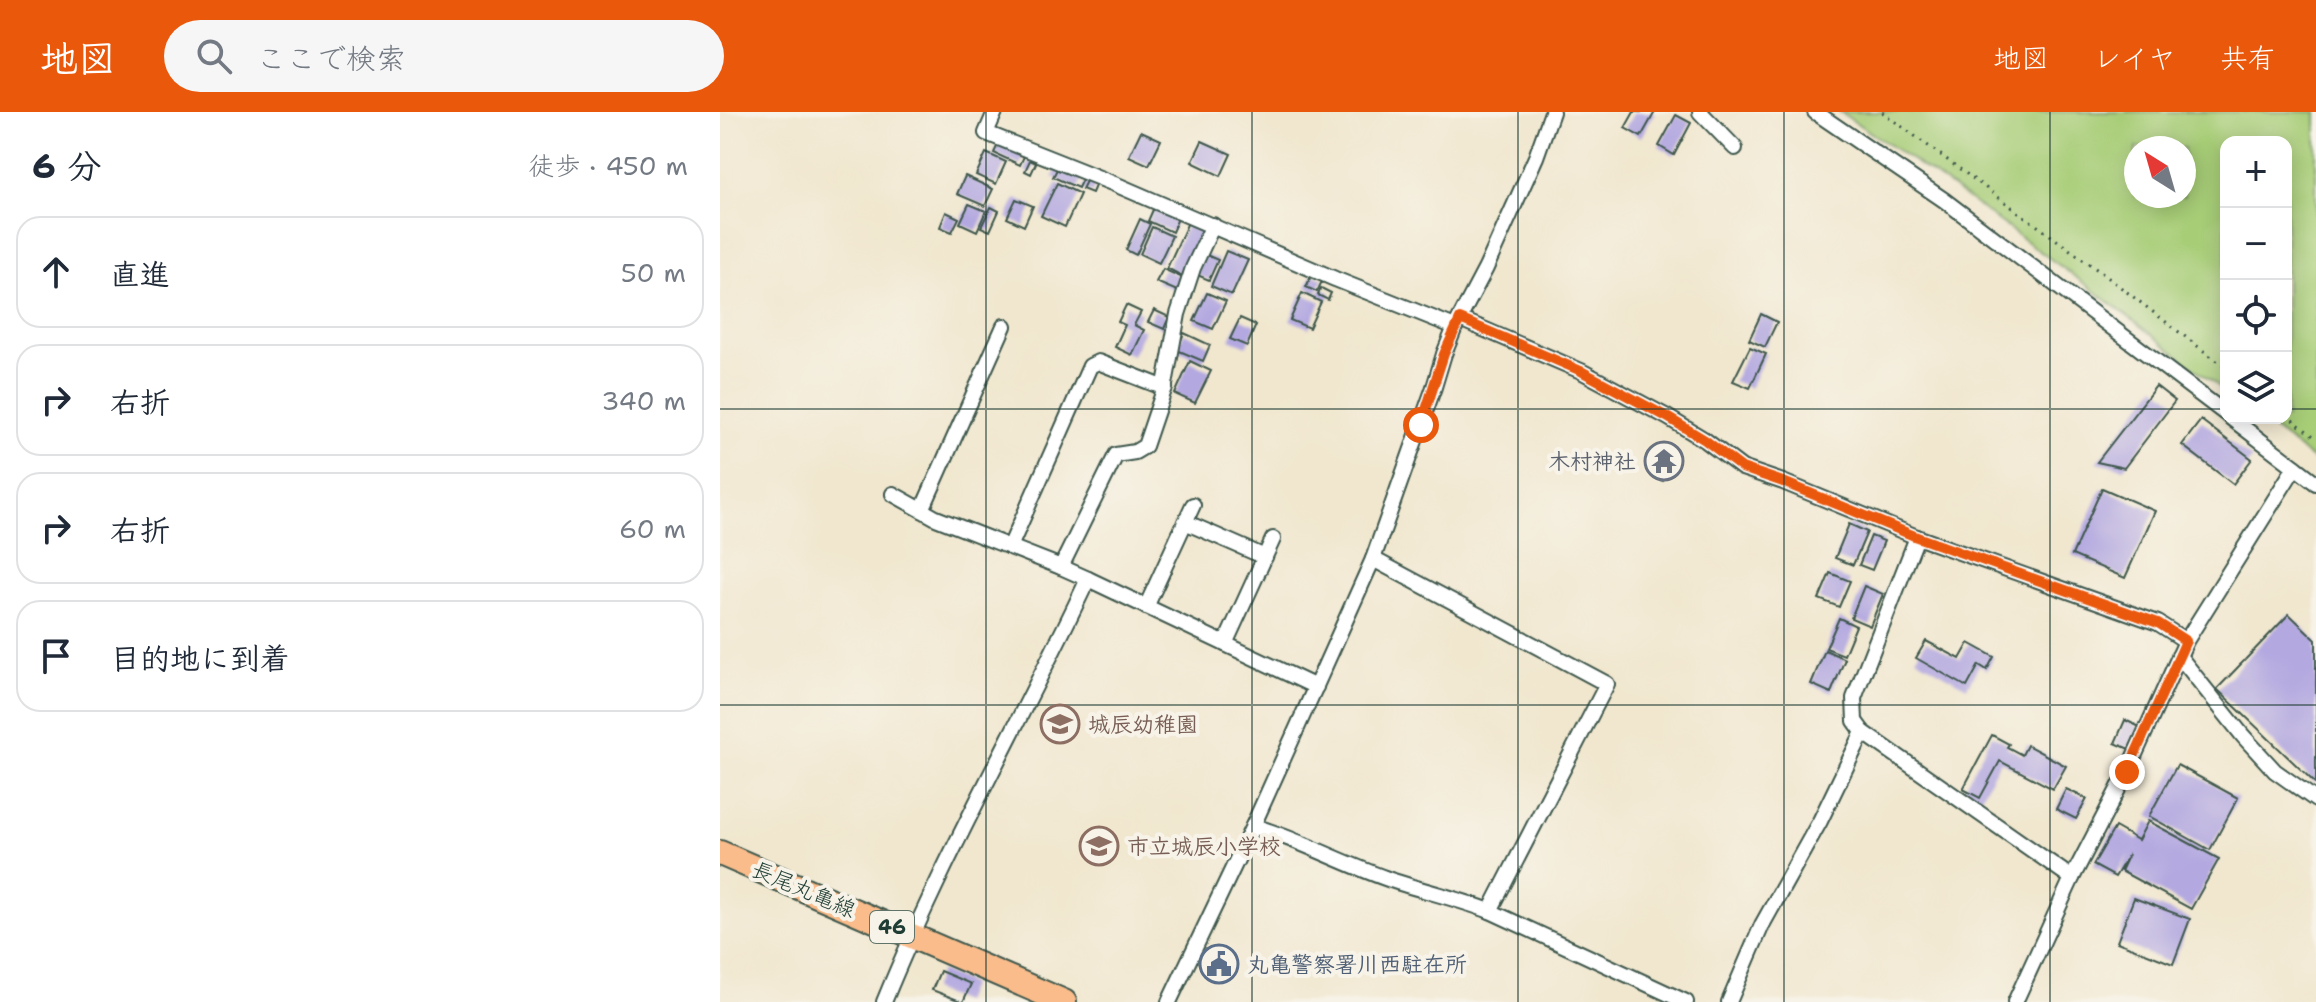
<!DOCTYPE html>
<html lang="ja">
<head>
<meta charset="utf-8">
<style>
	:root { --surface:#fff; --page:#f6f6f7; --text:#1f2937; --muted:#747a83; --line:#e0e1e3; --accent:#ea580c }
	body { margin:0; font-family:"Shantell Sans","Klee One",sans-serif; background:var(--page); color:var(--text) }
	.controls { position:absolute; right:24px; top:24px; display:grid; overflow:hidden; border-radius:16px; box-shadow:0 4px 20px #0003 }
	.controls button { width:72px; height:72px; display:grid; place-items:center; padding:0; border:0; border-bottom:2px solid var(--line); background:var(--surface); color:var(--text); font:40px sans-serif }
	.compass { position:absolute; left:1404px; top:24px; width:72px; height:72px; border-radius:50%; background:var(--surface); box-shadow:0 4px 20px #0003; rotate:323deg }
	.stop { position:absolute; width:24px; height:24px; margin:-18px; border:6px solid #ea580c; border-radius:50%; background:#fff }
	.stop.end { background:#ea580c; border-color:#fff; box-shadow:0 2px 8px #0008 }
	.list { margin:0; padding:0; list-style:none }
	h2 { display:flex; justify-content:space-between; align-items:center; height:104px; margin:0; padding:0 32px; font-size:34px }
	h2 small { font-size:26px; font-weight:400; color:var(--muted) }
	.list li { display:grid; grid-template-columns:52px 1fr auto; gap:24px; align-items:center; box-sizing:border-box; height:112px; margin:0 16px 16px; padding:0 16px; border:2px solid var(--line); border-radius:24px }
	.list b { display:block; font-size:30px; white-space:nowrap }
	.list em { font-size:26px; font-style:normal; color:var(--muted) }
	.icon { flex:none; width:44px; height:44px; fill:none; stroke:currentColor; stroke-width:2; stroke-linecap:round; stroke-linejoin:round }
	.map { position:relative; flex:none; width:1596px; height:890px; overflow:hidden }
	header { display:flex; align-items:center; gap:48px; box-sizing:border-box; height:112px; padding:0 40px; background:var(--accent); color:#fff }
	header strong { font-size:38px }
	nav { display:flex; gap:44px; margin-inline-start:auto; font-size:28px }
	.search { width:560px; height:72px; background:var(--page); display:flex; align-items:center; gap:20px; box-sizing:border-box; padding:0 28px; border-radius:44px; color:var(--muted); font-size:30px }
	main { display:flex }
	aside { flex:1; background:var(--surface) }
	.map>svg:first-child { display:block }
	.green { fill:#a7cd77; stroke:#638556; stroke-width:2; fill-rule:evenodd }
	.building { fill:#b3a8e0 }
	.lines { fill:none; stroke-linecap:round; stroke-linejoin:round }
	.minor-casing { stroke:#3e564b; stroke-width:18 }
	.primary-casing { stroke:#3e564b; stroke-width:28 }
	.path { stroke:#3e564b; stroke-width:3; stroke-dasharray:2 6; stroke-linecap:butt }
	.minor { stroke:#fff; stroke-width:14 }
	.primary { stroke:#fabc8b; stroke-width:24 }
	.route { stroke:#ea580c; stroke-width:10 }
	.grid { fill:none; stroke:#1f3d34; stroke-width:2; stroke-opacity:0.55 }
	.labels { text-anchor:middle; stroke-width:8; stroke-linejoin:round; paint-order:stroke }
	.shield { fill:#f7f3e8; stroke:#60746a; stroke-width:2 }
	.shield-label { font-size:20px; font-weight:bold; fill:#1f3d34 }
	.worship-label { font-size:22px; font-weight:bold; fill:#5b616d; stroke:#f7f3e8; text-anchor:end }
	.education-label { font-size:22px; font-weight:bold; fill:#785e54; stroke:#f7f3e8; text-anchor:start }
	.street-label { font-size:22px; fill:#1f3d34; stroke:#f7f3e8 }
	.service-label { font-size:22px; font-weight:bold; fill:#4e5e75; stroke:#f7f3e8; text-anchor:start }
</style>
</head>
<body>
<header>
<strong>地図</strong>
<div class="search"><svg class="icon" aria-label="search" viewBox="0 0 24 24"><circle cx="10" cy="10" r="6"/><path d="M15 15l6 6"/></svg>ここで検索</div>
<nav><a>地図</a><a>レイヤ</a><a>共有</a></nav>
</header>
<main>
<aside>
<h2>6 分<small>徒歩 · 450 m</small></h2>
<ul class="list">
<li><svg class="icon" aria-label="ahead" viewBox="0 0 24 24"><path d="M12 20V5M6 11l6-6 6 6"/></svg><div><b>直進</b></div><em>50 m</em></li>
<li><svg class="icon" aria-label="right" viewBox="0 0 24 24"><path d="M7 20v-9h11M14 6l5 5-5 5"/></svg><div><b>右折</b></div><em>340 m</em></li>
<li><svg class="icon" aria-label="right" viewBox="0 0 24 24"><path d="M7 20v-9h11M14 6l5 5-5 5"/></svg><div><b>右折</b></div><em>60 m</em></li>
<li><svg class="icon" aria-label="arrive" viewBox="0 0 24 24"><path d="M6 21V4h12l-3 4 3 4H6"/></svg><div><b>目的地に到着</b></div></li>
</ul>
</aside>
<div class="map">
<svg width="1596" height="890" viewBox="0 0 1596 890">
	<rect width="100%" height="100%" fill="#f7f3e8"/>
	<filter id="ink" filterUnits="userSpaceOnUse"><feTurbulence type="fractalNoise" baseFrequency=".0125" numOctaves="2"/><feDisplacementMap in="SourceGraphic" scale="16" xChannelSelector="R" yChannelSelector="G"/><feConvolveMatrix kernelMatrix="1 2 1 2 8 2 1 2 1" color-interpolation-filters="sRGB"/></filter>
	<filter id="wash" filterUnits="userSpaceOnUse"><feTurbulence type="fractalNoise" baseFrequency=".006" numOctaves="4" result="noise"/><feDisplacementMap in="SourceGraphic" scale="32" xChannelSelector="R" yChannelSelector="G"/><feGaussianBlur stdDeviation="1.8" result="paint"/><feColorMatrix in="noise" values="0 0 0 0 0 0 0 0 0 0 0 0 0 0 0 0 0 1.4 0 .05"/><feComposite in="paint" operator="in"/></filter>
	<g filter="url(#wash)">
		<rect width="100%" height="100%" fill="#f1e7cf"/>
		<path class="green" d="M1120 0H1596V350L1539 306H1566V30H1506V280L1376 180 1226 71ZM1416 36H1464V84H1416Z"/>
		<g id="blocks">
			<g class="building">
				<polygon points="914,0 935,0 921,25 905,16"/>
				<polygon points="956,3 971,11 954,43 939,34"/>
				<polygon points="421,19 441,28 429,53 409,44"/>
				<polygon points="280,28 306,40 300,53 274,41"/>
				<polygon points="482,29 511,42 501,64 472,50"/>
				<polygon points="266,41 286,50 276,72 256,63"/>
				<polygon points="310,48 316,51 311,62 305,59"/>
				<polygon points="340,51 364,63 358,76 333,65"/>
				<polygon points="245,64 273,77 265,94 237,82"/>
				<polygon points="368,65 377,69 372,81 362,77"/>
				<polygon points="337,71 360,82 345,115 321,104"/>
				<polygon points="296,87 313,94 304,114 287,106"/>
				<polygon points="249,92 266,99 257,119 240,111"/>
				<polygon points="435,93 459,104 452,120 428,109"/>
				<polygon points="271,95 279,99 270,119 261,115"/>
				<polygon points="226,100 239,106 232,120 220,115"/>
				<polygon points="420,107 430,112 416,143 406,138"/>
				<polygon points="469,108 485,115 462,164 447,156"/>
				<polygon points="432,115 452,124 439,151 420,142"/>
				<polygon points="506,139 528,148 512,183 491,174"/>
				<polygon points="484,142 498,148 489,168 475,162"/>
				<polygon points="443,157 463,166 457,179 436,170"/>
				<polygon points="592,162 603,167 597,180 586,175"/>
				<polygon points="601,176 611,181 608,188 598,183"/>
				<polygon points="487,181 506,189 493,217 474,209"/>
				<polygon points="582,181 601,190 589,216 570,208"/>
				<polygon points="406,193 421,200 414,213 424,218 412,243 395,235 405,213 398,210"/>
				<polygon points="434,198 449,205 444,217 428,210"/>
				<polygon points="1041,202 1057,210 1045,235 1029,228"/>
				<polygon points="520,206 536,213 527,234 510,227"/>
				<polygon points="464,221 490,233 483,249 457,238"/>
				<polygon points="1030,235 1046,242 1030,276 1013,269"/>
				<polygon points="470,249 491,259 475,291 455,282"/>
				<polygon points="1436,274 1455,289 1404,356 1377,350"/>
				<polygon points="1481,308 1532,347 1513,372 1462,333"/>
				<polygon points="945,338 958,344 951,358 938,352"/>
				<polygon points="940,354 949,358 943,369 934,365"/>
				<polygon points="1382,376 1435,399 1405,466 1352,443"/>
				<polygon points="1129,412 1147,420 1133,453 1115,446"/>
				<polygon points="1151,424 1164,429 1152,458 1139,453"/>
				<polygon points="1110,461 1130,469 1119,495 1099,487"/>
				<polygon points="1144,474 1163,482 1150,514 1131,506"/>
				<polygon points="1569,502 1596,528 1596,672 1497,577"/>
				<polygon points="1119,506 1136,514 1124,543 1106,536"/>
				<polygon points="1206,529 1240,547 1249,531 1274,545 1267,558 1259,553 1247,575 1196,546"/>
				<polygon points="1105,538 1125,547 1111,581 1091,572"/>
				<polygon points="1405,608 1420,615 1409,637 1395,631"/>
				<polygon points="1272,623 1289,632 1287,635 1302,643 1307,633 1346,654 1333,677 1280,649 1260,686 1243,677"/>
				<polygon points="1457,653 1518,686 1490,738 1429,704"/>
				<polygon points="1346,677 1367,687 1356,707 1336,697"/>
				<polygon points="1428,709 1499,747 1471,797 1401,759 1409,742 1395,765 1373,753 1395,715 1418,728"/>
				<polygon points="1414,786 1470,807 1453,852 1397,830"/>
				<polygon points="220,859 251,872 243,890 212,878"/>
			</g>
		</g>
	</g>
	<g filter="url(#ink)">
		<use href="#blocks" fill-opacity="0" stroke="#3e564b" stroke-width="2"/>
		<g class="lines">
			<g class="minor-casing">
				<g id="minor">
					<polyline points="275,0 266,21 397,73 615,167 735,215"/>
					<polyline points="980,0 1015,36"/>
					<polyline points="1095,0 1224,88 1506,302"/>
					<polyline points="740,207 861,259 947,305 985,328 1022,356 1063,370 1197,425 1438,511 1466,529"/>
					<polyline points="1511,306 1596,371"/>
					<polyline points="173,382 216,406 341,455"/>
					<polyline points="202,398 284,214"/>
					<polyline points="465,410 545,445"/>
					<polyline points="1197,425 1134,586 1135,609 1143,620 1352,766"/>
					<polyline points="290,435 370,254 378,250 445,276"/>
					<polyline points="653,447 887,572 770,799"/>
					<polyline points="368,467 596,575"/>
					<polyline points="426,495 473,393"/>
					<polyline points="505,532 553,427"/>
					<polyline points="1459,544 1523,624 1555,659 1596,688"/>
					<path d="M533 714C578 727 620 750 665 766 699 778 736 786 770 799L966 890"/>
					<path d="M164 890C223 745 301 609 368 467L341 455 396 343 415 340 425 334 444 278 458 202 473 156 493 113"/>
					<polyline points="449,890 533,714 653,447 714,275 724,242 735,215 766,156 816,45 832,0"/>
					<polyline points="1009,890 1042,813 1100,709 1143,620"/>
					<polyline points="1295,890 1352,766 1407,660 1466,529 1575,355"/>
				</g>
			</g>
			<g class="primary-casing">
				<polyline id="primary" points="0,741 344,890"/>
			</g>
			<g class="path">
				<polyline points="1162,0 1390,167 1506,256"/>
				<polyline points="1566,303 1596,326"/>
			</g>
			<use href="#minor" class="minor"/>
			<use href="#primary" class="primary"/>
		</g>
	</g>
	<g class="lines" filter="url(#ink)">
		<polyline class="route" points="701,313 724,242 740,207 861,259 947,305 985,328 1022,356 1063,370 1197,425 1438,511 1466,529 1407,660"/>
	</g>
	<path class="grid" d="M266 0V890M532 0V890M798 0V890M1064 0V890M1330 0V890M0 297H1506M1566 297H1596M0 593H1596"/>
	<defs>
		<g id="temple-ring" transform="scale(2)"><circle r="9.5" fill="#f7f3e8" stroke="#6b7280" stroke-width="1.5"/><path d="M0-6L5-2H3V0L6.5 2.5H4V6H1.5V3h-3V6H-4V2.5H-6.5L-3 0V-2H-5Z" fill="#6b7280"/></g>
		<g id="school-ring" transform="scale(2)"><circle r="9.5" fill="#f7f3e8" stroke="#8d6e63" stroke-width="1.5"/><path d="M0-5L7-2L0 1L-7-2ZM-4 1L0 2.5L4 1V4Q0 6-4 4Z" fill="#8d6e63"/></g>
		<g id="civic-ring" transform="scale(2)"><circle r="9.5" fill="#f7f3e8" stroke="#5c6f8a" stroke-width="1.5"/><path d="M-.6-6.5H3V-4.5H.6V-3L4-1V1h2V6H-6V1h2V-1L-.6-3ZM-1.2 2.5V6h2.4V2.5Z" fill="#5c6f8a"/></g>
	</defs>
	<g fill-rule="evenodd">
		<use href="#temple-ring" x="944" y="349"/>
		<use href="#school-ring" x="340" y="612"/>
		<use href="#school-ring" x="379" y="734"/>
		<use href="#civic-ring" x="499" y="852"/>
	</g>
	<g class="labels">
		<rect class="shield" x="150" y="799" width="44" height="32" rx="6"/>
		<g class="shield-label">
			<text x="172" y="822">46</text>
		</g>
		<g class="worship-label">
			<text x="916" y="357">木村神社</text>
		</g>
		<g class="education-label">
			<text x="368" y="620">城辰幼稚園</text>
			<text x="407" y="742">市立城辰小学校</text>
		</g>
		<g class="street-label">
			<text transform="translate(84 777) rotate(23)" y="8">長尾丸亀線</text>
		</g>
		<g class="service-label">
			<text x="527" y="860">丸亀警察署川西駐在所</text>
		</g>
	</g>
</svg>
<div class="controls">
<button>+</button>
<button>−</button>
<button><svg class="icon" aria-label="locate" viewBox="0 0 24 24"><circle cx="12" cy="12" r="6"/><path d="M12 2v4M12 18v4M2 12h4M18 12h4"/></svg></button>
<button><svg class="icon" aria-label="layers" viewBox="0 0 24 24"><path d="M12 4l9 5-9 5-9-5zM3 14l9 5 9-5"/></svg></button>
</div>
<svg class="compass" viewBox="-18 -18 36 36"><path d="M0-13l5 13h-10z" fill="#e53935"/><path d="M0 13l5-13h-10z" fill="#747a83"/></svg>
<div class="stop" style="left:701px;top:313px"></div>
<div class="stop end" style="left:1407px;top:660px"></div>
</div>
</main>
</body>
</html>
